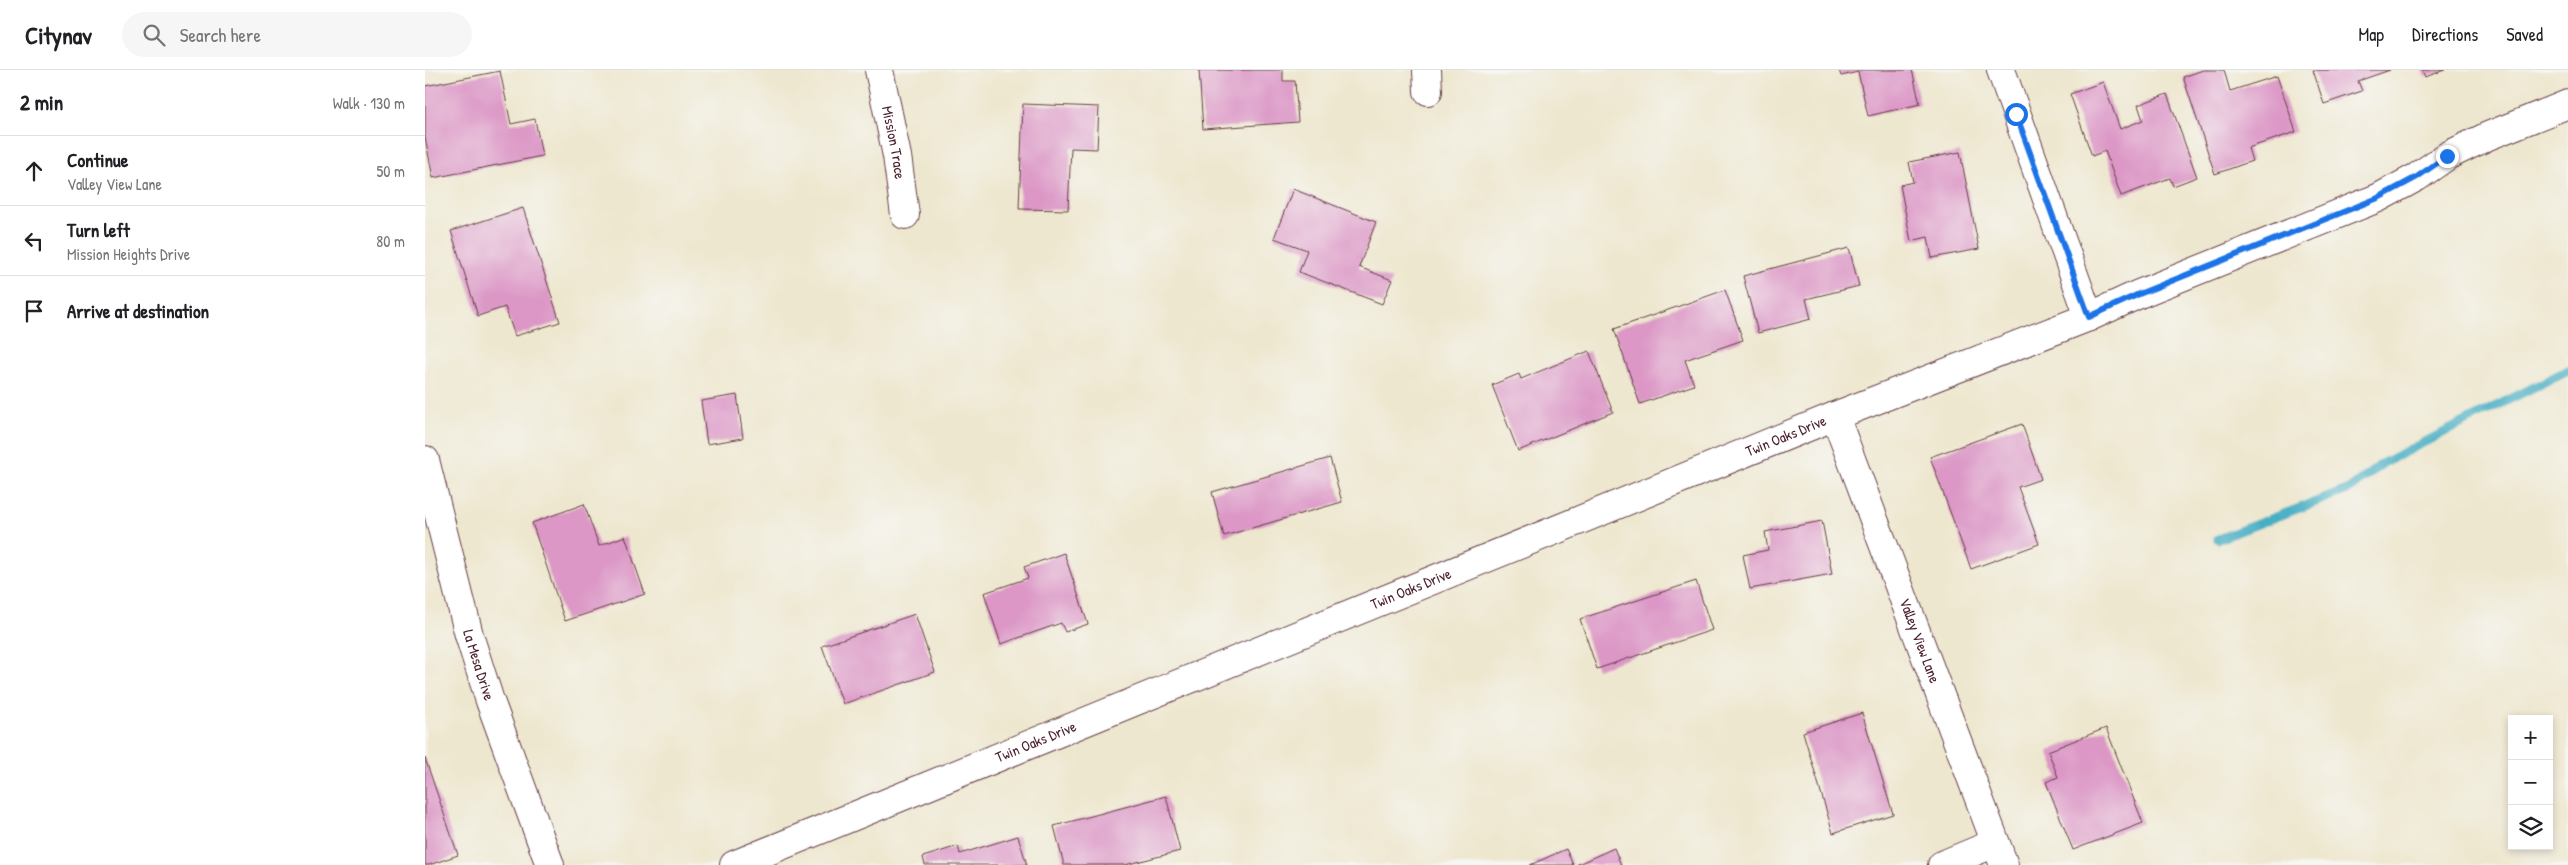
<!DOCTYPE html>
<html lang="en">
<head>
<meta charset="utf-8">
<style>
	:root { --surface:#fff; --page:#f6f6f6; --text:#202124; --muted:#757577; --line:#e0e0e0 }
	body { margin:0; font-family:"Patrick Hand",sans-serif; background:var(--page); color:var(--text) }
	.controls { position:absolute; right:15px; bottom:15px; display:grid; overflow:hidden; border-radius:0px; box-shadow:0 2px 8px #0003 }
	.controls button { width:45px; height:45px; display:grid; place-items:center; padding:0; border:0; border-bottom:1px solid var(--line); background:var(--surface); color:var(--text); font:25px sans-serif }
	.stop { position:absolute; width:15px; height:15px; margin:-11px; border:4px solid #1a73e8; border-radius:50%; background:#fff }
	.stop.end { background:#1a73e8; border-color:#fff; box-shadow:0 1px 5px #0008 }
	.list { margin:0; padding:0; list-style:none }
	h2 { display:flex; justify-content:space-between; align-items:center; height:65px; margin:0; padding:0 20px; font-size:21px }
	h2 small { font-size:16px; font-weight:400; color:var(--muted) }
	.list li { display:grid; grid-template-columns:32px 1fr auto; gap:15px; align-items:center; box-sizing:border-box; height:70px; padding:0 20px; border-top:1px solid var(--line) }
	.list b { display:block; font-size:19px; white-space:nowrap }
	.list p { margin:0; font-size:16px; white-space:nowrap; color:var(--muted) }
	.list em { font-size:16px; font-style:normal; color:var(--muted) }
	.icon { flex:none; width:28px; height:28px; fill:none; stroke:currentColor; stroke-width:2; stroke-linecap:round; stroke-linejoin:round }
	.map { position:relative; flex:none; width:2143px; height:795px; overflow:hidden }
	header { display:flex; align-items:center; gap:30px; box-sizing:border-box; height:70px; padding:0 25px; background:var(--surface); border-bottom:1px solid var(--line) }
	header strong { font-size:24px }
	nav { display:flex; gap:28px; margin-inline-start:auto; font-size:18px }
	.search { width:350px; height:45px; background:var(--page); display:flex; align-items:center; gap:12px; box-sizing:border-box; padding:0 18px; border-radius:28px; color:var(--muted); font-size:19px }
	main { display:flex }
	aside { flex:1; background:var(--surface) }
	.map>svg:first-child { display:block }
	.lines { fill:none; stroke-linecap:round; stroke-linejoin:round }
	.stream { stroke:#46afc4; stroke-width:9 }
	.building { fill:#dc97c6 }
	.minor-casing { stroke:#633d44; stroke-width:30 }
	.minor { stroke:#fff; stroke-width:28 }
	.route { stroke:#1a73e8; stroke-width:6 }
	.labels { text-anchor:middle; stroke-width:4; stroke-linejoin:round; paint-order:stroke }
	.street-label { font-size:15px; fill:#4a1f2b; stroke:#f6f6f2 }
</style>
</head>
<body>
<header>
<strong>Citynav</strong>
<div class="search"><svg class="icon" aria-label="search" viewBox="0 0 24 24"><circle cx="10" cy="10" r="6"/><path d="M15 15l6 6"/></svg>Search here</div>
<nav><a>Map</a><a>Directions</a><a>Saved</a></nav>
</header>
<main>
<aside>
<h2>2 min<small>Walk · 130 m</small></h2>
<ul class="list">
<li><svg class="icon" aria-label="ahead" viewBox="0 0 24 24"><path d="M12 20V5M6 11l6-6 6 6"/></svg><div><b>Continue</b><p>Valley View Lane</p></div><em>50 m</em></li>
<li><svg class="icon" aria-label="left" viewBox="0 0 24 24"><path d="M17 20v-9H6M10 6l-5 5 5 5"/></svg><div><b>Turn left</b><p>Mission Heights Drive</p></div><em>80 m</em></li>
<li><svg class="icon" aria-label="arrive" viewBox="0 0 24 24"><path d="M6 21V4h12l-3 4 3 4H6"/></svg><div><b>Arrive at destination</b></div></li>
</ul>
</aside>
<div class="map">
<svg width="2143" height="795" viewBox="0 0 2143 795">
	<rect width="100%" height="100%" fill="#f6f6f2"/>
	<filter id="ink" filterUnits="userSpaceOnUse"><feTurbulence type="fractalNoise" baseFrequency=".02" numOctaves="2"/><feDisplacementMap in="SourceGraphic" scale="10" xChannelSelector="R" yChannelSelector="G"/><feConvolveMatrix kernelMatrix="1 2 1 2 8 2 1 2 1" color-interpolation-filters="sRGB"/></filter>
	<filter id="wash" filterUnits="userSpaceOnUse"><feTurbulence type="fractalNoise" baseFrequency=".0096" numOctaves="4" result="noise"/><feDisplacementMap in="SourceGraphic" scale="20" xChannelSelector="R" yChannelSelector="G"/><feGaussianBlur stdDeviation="1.12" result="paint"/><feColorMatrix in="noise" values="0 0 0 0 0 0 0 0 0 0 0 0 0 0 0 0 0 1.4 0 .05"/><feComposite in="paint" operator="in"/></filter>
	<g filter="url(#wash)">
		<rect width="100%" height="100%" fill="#eee7cf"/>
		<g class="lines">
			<polyline class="stream" points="1793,469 1925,419 1958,393 2143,300"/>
		</g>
		<g id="blocks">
			<g class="building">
				<polygon points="774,0 858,0 858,11 870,11 873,52 778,59"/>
				<polygon points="1414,0 1487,0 1495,34 1443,46 1433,2 1416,6"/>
				<polygon points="1778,0 1799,0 1805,21 1852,6 1871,62 1823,78 1827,91 1790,104 1758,7"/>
				<polygon points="1888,0 1965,0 1933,11 1937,21 1899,34"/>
				<polygon points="1997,0 2020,0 2000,7"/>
				<polygon points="75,1 86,54 110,49 117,86 8,108 0,67 0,16"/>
				<polygon points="1678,12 1695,59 1718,50 1713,35 1742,24 1772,107 1748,116 1745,108 1696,126 1680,81 1667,86 1645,24"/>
				<polygon points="598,34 674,37 672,79 646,78 643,140 594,139"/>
				<polygon points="1535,82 1554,179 1507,188 1503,167 1486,171 1475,115 1488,112 1484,92"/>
				<polygon points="868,119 951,152 934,197 967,210 957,234 874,202 882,180 849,168"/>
				<polygon points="98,138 135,252 90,266 80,237 53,246 26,161"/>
				<polygon points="1424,178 1434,216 1381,229 1386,249 1333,263 1318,206"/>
				<polygon points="1300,220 1318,270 1260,290 1269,315 1215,334 1189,259"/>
				<polygon points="1164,281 1188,342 1093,381 1067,315 1094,304 1096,309"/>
				<polygon points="312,325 318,368 282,374 276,331"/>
				<polygon points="1597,354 1616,409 1593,417 1614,474 1546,499 1505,387"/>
				<polygon points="905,388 917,432 799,466 787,422"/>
				<polygon points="159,434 174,476 200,466 220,524 140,551 107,453"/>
				<polygon points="1397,451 1407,504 1325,519 1318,485 1343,480 1340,462"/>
				<polygon points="639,483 663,554 640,562 636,553 576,574 559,523 603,508 599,497"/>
				<polygon points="1271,511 1287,560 1172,599 1155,549"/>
				<polygon points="490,544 510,602 418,634 397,576"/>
				<polygon points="1437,643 1468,744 1408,763 1378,662"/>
				<polygon points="1681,658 1718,753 1648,780 1621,712 1633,707 1623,681"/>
				<polygon points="0,688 33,785 4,795 0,795"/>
				<polygon points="741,726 755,781 700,795 639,795 629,756"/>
				<polygon points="593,766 602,795 500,795 498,787 533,776 535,784"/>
				<polygon points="1189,778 1196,795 1151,795"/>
				<polygon points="1141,779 1148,795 1105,795"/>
			</g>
		</g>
	</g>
	<g filter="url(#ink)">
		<use href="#blocks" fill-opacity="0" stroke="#633d44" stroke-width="1"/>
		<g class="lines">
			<g class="minor-casing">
				<g id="minor">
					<path id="s1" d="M454 0 472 86 480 145"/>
					<polyline points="1002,0 1003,21"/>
					<polyline points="1576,0 1664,247"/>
					<path id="s2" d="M1410 346 1579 795"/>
					<path id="s3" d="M0 390 44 565 65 631 125 795"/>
					<path id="s4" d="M309 795 1410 346 1664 247 1714 224 1953 128 1992 107 2022 86 2063 66 2143 34"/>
					<polyline points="1517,795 1570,773"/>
				</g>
			</g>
			<use href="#minor" class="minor"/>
		</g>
	</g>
	<g class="lines" filter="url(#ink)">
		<polyline class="route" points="1591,44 1664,247 1714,224 1953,128 1992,107 2022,86"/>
	</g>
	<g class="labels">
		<g class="street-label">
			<text dy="5" stroke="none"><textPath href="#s1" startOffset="74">Mission Trace</textPath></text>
			<text dy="5" stroke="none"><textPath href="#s4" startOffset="1136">Twin Oaks Drive</textPath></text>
			<text dy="5" stroke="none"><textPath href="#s4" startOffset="731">Twin Oaks Drive</textPath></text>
			<text dy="5" stroke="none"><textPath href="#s2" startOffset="240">Valley View Lane</textPath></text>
			<text dy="5" stroke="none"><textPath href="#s3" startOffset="212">La Mesa Drive</textPath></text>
			<text dy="5" stroke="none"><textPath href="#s4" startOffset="326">Twin Oaks Drive</textPath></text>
		</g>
	</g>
</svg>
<div class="controls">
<button>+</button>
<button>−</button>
<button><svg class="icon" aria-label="layers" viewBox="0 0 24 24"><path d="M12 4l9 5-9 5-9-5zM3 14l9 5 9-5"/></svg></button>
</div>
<div class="stop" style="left:1591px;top:44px"></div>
<div class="stop end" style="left:2022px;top:86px"></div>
</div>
</main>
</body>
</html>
